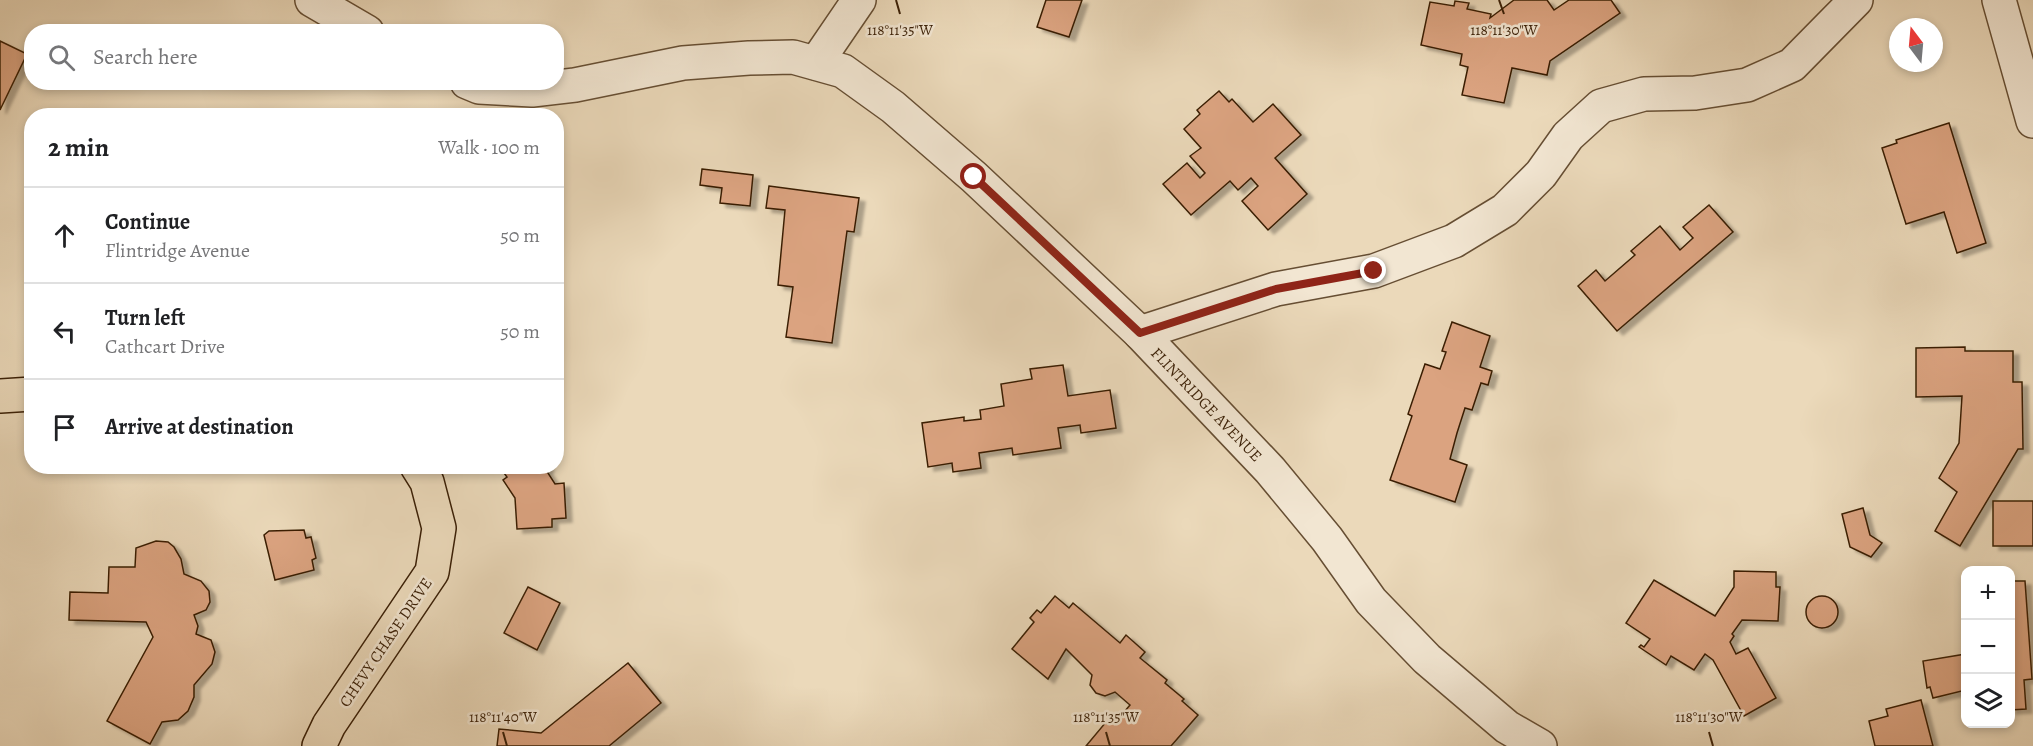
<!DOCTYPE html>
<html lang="en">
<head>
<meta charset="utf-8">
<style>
	:root { --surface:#fff; --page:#f2f2f2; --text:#202124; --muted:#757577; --line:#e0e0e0 }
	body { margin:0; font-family:Alegreya,serif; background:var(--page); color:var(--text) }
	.controls { position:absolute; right:18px; bottom:18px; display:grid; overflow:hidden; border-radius:12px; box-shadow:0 3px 9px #0003 }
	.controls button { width:54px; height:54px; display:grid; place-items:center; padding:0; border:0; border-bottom:2px solid var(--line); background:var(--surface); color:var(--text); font:30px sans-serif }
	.compass { position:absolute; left:1889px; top:18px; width:54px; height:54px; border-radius:50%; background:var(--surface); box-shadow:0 3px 9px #0003; rotate:344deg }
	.stop { position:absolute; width:18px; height:18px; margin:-14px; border:4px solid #8f2418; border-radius:50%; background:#fff }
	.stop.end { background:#8f2418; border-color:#fff; box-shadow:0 2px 6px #0008 }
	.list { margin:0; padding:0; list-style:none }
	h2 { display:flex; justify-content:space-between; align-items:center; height:78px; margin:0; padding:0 24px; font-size:26px }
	h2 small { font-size:20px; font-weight:400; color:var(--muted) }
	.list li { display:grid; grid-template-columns:39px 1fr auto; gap:18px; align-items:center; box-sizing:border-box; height:96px; padding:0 24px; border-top:2px solid var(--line) }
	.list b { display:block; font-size:22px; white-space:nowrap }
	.list p { margin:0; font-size:20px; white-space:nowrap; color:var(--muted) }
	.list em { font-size:20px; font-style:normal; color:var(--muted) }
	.icon { flex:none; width:33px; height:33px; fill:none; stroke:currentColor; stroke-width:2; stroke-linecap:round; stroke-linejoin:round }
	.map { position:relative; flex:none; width:2033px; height:746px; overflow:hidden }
	.search { position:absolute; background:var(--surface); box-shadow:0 3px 9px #0003; left:24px; top:24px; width:540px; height:66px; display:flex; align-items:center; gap:15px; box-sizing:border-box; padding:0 21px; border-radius:24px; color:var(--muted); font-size:22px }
	.panel { position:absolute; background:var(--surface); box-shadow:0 3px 9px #0003; left:24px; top:108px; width:540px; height:366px; border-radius:24px }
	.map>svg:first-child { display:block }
	.building { fill:#dba380; stroke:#3a1f06; stroke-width:1.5; filter:url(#shadow) }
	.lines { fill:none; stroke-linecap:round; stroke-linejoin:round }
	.minor-casing { stroke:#664e33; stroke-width:36 }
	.major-casing { stroke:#3a1f06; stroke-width:36 }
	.minor { stroke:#f2e6d2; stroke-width:33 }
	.major { stroke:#ebd9ba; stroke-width:33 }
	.route { stroke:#8f2418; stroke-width:8 }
	.ticks { fill:none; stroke:#3a1f06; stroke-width:2 }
	.labels { text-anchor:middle; stroke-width:5; stroke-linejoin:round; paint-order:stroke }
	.street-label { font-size:16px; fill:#3a1f06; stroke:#f2e6d2 }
	.ticks-label { font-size:15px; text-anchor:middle; fill:#3a1f06; stroke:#f2e6d2; stroke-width:5; stroke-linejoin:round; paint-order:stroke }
</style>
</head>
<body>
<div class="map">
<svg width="2033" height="746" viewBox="0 0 2033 746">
	<defs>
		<filter id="shadow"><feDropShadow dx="6" dy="4" stdDeviation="1.5" flood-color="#0004"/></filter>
	</defs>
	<rect width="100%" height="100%" fill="#ebd9ba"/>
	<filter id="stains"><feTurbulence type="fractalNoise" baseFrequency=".00333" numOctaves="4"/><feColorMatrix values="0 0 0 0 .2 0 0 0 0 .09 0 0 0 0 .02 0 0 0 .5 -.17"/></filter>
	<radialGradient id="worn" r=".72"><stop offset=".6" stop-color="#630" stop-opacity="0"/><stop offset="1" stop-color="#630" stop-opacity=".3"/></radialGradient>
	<g class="building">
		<polygon points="1046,0 1082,0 1069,37 1037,27"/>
		<polygon points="1514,0 1547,0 1554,10 1569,0 1611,0 1620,13 1550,61 1547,75 1512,68 1504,103 1462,95 1468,67 1460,65 1462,54 1421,45 1430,2 1454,6 1455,1 1469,3 1467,9 1491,14 1490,18"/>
		<polygon points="0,41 27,54 0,110"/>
		<polygon points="1219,91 1229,102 1232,99 1253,122 1273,104 1301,135 1275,158 1307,194 1268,230 1242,201 1258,186 1251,178 1238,190 1230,181 1191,215 1163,184 1187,163 1200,178 1205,173 1190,156 1201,148 1184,129 1200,114 1197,110"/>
		<polygon points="1949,123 1986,243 1957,253 1944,212 1906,224 1882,148 1897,143 1896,140"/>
		<polygon points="702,169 753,175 750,206 720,203 722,188 700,185"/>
		<polygon points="769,186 859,198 854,232 847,231 832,343 786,337 793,287 778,285 785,210 766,208"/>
		<polygon points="1709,205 1733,232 1617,331 1578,286 1596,270 1605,281 1635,255 1631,251 1660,226 1680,250 1693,238 1683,227"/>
		<polygon points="1452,322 1490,336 1480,367 1492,371 1488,385 1481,383 1472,410 1465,408 1457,433 1450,459 1467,465 1455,502 1390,480 1412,416 1408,414 1425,364 1440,369 1446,352 1442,351"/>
		<polygon points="1965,347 1965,351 2013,351 2013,382 2022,382 2023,449 2018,449 1960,546 1935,531 1957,492 1939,478 1959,443 1962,396 1916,397 1916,348"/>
		<polygon points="1063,365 1068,396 1110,390 1116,428 1081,433 1080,425 1058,428 1061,448 1013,455 1012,448 979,453 981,468 953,472 952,463 928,467 922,423 964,417 964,421 981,419 980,410 1004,406 1001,384 1032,379 1030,369"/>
		<polygon points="499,466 548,466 546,470 555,484 564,483 566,518 552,519 552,527 517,529 515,498 503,480 507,477"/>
		<rect x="1993" y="501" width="40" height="45"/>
		<polygon points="1863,508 1870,535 1882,543 1871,557 1850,547 1842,514"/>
		<polygon points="304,530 306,538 311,537 316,558 312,560 314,570 275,580 264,535 269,531"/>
		<polygon points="156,541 168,542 174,547 181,559 184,574 201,581 209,591 210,602 206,610 194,615 198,626 196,634 211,640 215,652 212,664 194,685 194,697 188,711 178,720 162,722 150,744 107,721 153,637 146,622 69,620 70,592 108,593 109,567 135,567 136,548"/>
		<polygon points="1734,571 1776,572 1776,587 1780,587 1778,621 1742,620 1732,634 1734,636 1730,642 1736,654 1748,648 1776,698 1744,716 1713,660 1705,654 1694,670 1671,656 1666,665 1639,647 1641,645 1644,647 1650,639 1626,623 1654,580 1715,616 1734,587"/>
		<polygon points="2010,581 2025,581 2032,679 2024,680 2026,709 2010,710"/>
		<polygon points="528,587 560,603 537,650 504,633"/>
		<polygon points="1055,596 1069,608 1073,603 1120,643 1126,635 1145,652 1140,658 1167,680 1165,683 1184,699 1182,701 1198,715 1171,746 1086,746 1106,722 1108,724 1115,715 1119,718 1130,705 1115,692 1105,696 1096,693 1090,685 1092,675 1066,649 1048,679 1012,649 1034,622 1030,618 1037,610 1041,613"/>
		<circle cx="1822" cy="612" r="16"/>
		<polygon points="1966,654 1966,690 1933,698 1930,687 1927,688 1923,661"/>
		<polygon points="628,663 661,703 609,746 497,746 499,729 541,733"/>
		<polygon points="1921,700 1933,746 1875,746 1869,721 1888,716 1886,709"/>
	</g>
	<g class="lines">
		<g class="minor-casing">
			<g id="minor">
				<polyline points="312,0 367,32"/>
				<polyline points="1999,0 2033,121"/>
				<polyline points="816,63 859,0"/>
				<polyline points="467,82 479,87 532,90 575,85 683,63 749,58 793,57 843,71 893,107 974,177 1140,333 1270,470 1327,539 1371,601 1427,659 1507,727 1540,746"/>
				<polyline points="1140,333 1276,289 1374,271 1454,241 1505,210 1541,174 1568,136 1601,106 1644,94 1695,93 1747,85 1792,65 1856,0"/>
			</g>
		</g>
		<g class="major-casing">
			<g id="major">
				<polyline points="0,396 32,394"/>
				<polyline points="319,746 329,725 432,572 439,528 427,482 417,466"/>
			</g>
		</g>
		<use href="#minor" class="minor"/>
		<use href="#major" class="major"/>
	</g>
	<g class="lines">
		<polyline class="route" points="974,177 1140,333 1276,289 1374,271"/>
	</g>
	<path class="ticks" d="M896 0 900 14M1499 0 1504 14M503 732 507 746M1106 732 1110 746M1709 732 1713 746"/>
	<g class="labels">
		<g class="street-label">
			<text transform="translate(1207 404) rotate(46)" y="6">FLINTRIDGE AVENUE</text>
			<text transform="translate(385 642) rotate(-56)" y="6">CHEVY CHASE DRIVE</text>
		</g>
	</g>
	<g class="ticks-label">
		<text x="900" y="35">118°11'35"W</text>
		<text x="1504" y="35">118°11'30"W</text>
		<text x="503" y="722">118°11'40"W</text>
		<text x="1106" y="722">118°11'35"W</text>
		<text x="1709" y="722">118°11'30"W</text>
	</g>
	<rect width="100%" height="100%" filter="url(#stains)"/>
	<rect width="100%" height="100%" fill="url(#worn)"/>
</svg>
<div class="controls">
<button>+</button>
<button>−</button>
<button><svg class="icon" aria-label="layers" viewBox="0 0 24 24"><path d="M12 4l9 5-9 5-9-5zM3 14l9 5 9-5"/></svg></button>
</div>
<svg class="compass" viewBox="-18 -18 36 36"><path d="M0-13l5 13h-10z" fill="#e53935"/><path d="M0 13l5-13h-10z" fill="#757577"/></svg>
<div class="stop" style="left:974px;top:177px"></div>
<div class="stop end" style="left:1374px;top:271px"></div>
<div class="search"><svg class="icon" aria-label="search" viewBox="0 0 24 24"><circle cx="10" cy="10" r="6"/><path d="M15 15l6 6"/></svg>Search here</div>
<section class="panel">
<h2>2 min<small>Walk · 100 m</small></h2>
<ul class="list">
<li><svg class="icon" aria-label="ahead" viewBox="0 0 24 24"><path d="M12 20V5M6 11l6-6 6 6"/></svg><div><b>Continue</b><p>Flintridge Avenue</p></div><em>50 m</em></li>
<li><svg class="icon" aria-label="left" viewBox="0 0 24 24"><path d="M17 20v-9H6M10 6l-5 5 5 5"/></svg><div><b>Turn left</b><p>Cathcart Drive</p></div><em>50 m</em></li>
<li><svg class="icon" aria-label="arrive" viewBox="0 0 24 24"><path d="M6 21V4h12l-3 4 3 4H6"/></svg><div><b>Arrive at destination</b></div></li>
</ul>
</section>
</div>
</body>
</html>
